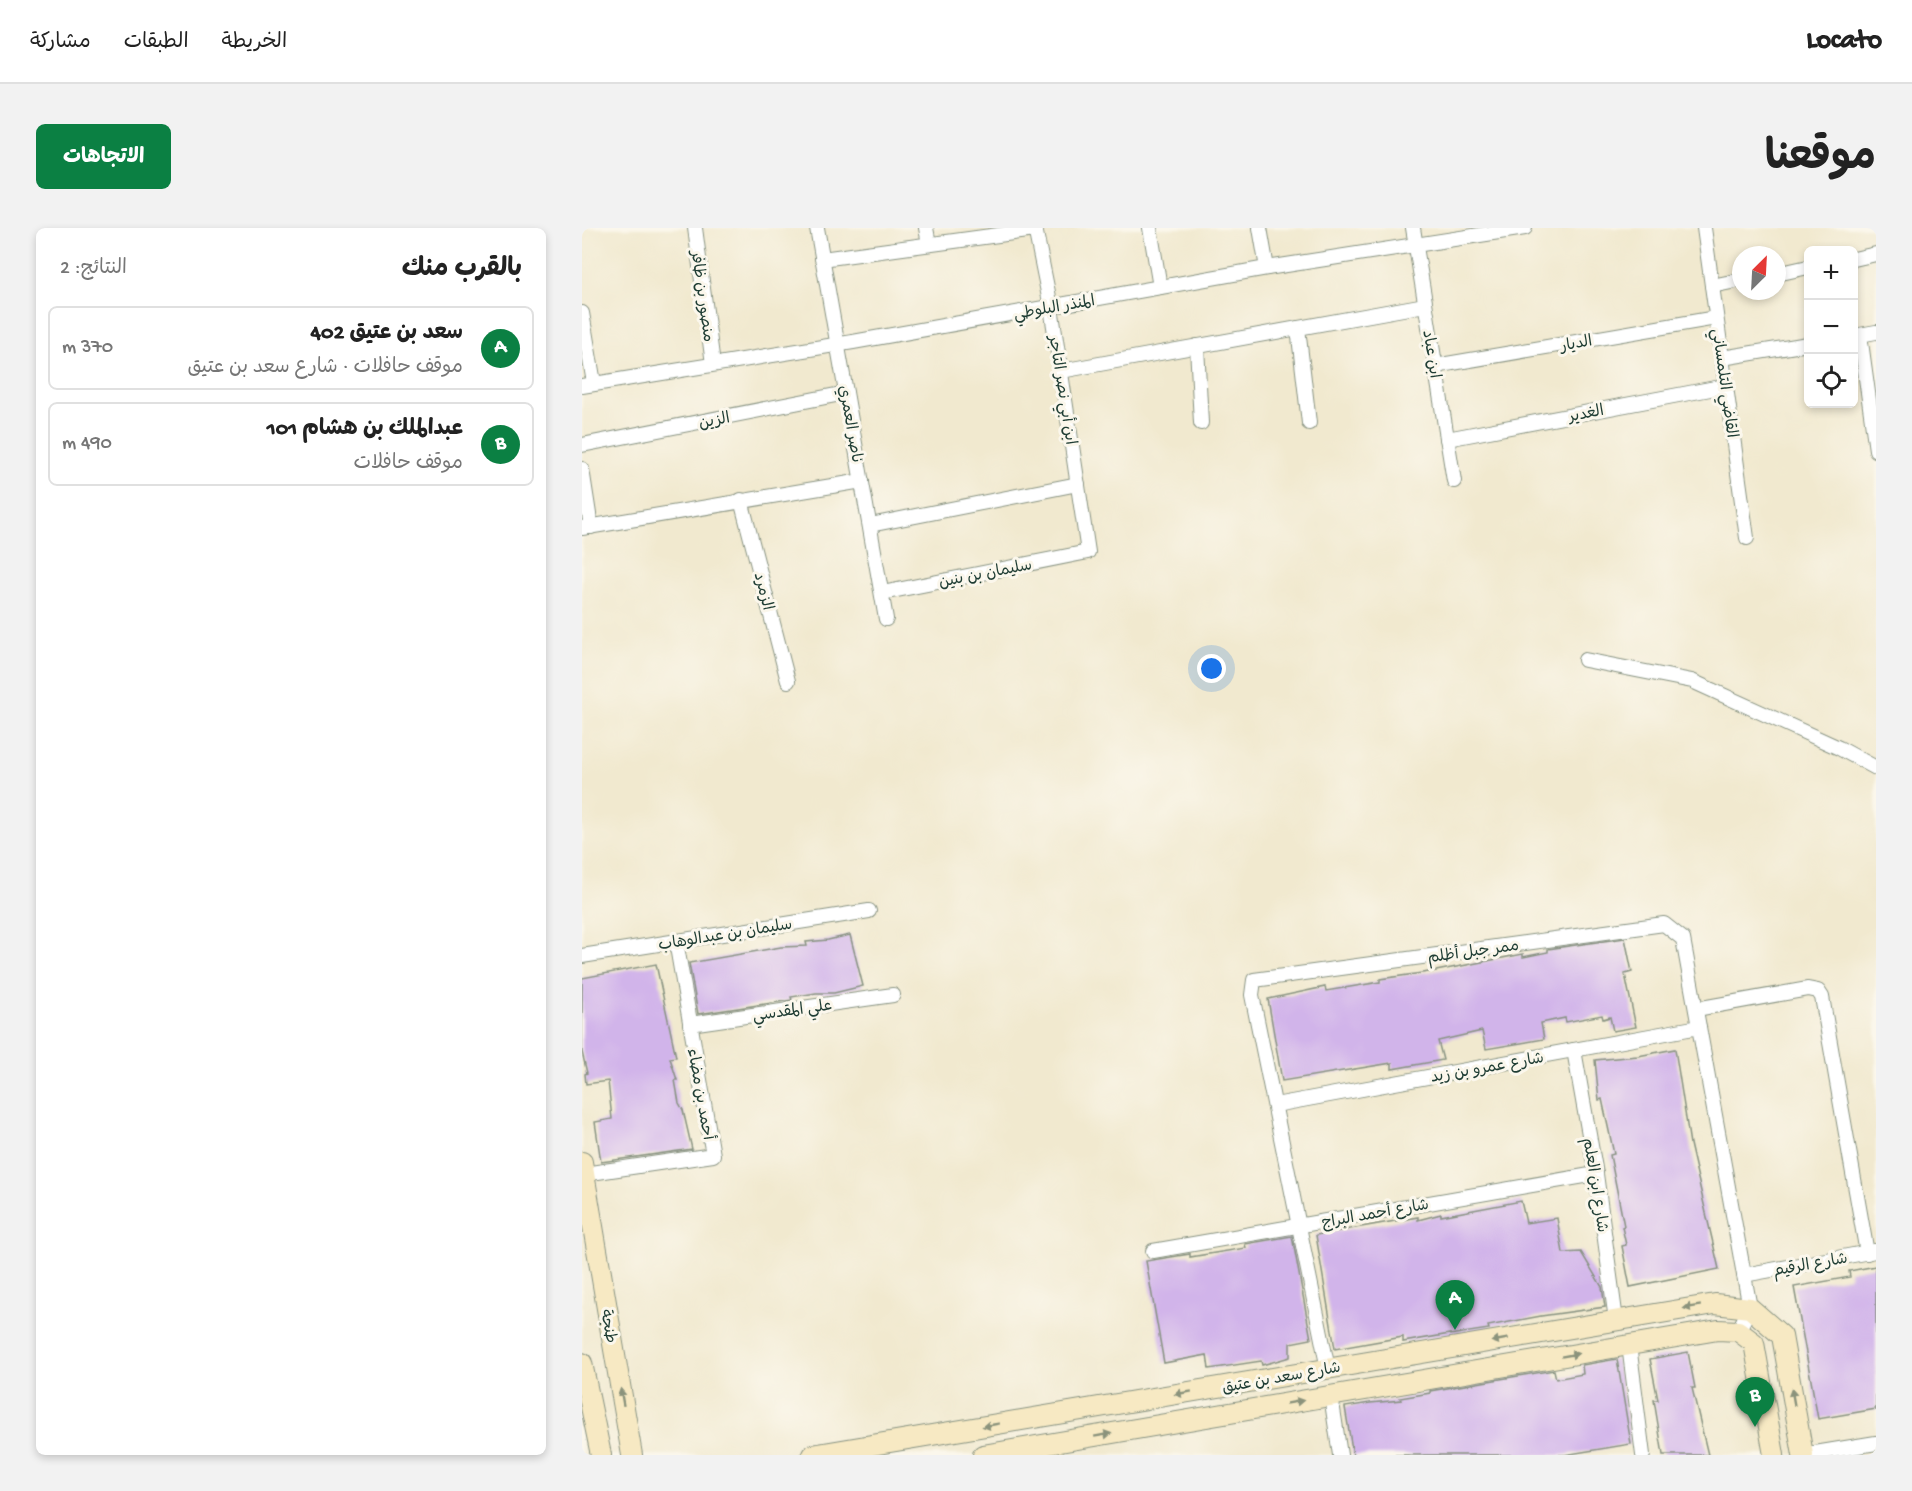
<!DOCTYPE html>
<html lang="ar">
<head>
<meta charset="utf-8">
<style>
	:root { --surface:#fff; --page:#f2f2f2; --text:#222; --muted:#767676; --line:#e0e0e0; --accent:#0b8043 }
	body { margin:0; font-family:"Gochi Hand","Playpen Sans Arabic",sans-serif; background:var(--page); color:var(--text); direction:rtl }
	.controls { position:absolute; right:18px; top:18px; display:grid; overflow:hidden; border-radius:9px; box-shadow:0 3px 9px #0003 }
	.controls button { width:54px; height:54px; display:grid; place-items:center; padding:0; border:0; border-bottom:2px solid var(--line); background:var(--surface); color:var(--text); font:30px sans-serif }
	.compass { position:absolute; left:1150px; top:18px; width:54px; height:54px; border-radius:50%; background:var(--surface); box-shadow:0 3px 9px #0003; rotate:24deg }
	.you { position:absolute; left:630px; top:441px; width:21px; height:21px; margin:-15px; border:4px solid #fff; border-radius:50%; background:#1a73e8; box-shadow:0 0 0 9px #1a73e833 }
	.badge { display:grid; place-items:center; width:39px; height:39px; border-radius:50%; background:var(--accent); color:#fff; font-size:20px; font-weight:700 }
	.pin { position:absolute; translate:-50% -50px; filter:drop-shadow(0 2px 3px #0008) }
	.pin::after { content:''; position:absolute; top:32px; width:21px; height:18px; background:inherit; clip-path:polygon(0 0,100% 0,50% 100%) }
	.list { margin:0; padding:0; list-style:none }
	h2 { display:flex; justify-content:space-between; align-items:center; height:78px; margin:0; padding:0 24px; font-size:26px }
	h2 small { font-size:20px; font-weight:400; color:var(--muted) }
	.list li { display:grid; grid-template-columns:39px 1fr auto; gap:18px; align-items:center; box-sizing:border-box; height:84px; margin:0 12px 12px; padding:0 12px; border:2px solid var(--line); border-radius:9px }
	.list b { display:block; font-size:22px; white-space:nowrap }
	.list p { margin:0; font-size:20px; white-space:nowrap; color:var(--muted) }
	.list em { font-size:20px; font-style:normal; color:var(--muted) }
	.icon { flex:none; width:33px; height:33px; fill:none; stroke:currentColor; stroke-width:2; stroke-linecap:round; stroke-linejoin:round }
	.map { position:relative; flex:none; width:1294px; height:1227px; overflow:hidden; direction:ltr; border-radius:9px }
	header { display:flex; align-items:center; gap:36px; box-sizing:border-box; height:84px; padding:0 30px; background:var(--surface); border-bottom:2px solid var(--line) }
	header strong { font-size:28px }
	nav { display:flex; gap:33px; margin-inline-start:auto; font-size:21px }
	.intro { display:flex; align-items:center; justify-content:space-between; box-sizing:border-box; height:144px; padding:0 36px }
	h1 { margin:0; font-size:42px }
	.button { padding:15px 27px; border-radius:9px; background:var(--accent); color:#fff; font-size:21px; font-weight:700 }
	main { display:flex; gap:36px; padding:0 36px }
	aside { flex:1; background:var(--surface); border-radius:9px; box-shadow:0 3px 9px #0003 }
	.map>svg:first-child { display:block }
	.building { fill:#d1b4ea }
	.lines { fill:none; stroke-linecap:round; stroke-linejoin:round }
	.street-casing { stroke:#889382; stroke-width:16 }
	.secondary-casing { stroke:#889382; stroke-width:22 }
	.street { stroke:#fff; stroke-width:14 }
	.secondary { stroke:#f7e9c3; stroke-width:20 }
	.oneway { fill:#8b937c }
	.labels { text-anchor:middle; stroke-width:6; stroke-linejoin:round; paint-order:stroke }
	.street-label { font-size:16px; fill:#1f3d34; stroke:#fbf7ec }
</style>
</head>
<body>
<header>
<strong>Locato</strong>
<nav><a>الخريطة</a><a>الطبقات</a><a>مشاركة</a></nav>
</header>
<div class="intro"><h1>موقعنا</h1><a class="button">الاتجاهات</a></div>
<main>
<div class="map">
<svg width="1294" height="1227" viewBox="0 0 1294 1227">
	<rect width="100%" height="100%" fill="#fbf7ec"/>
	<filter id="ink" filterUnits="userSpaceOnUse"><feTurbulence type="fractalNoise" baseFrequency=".0167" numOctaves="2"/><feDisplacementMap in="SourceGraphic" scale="12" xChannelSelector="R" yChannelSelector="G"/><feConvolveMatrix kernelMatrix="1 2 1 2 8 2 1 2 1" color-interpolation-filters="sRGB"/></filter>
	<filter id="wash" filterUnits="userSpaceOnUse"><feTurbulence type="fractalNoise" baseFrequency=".008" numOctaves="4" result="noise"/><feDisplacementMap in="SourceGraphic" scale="24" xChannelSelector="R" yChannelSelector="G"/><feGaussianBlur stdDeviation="1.35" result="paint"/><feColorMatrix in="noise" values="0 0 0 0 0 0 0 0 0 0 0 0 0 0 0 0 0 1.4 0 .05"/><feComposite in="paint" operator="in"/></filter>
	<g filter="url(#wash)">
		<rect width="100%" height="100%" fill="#f1e9cf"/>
		<g id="blocks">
			<g class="building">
				<polygon points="268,707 281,758 252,765 234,765 209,769 210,772 116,786 107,735 199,719 225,718 224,714 246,712"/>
				<polygon points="1043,710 1050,744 1043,746 1054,799 1031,803 1028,789 1021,791 1020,787 984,794 983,790 959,795 962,811 904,821 900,803 856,813 861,832 810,841 810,835 700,853 686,771 743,759 744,763 798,754 798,751 854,743 941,726 941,729 966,724 966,721"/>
				<polygon points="74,736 94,829 88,830 95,852 93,852 97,875 101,882 110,921 19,934 13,894 30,891 26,853 4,856 3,846 5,845 0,824 0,750"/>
				<polygon points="1093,821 1108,916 1137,1041 1048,1059 1040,1018 1044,1017 1040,999 1042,998 1028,927 1032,926 1020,871 1017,872 1013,832 1056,828"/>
				<polygon points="939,973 944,995 975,990 981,1025 999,1024 1020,1059 1023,1079 959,1088 906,1098 907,1101 868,1107 868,1106 821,1114 821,1109 753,1121 734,1007 836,989 836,992 859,986 859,988"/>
				<polygon points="710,1008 729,1111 708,1115 708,1129 680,1137 679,1133 627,1141 625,1127 582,1135 564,1033 608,1026 608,1029 664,1020 663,1016"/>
				<polygon points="1294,1038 1294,1181 1236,1191 1212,1059 1268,1049 1267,1043"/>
				<polygon points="1106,1124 1113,1160 1110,1160 1126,1227 1081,1227 1072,1172 1076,1172 1068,1131"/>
				<polygon points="1035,1131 1049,1216 982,1227 771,1227 763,1179 788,1175 819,1172 818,1170 848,1165 848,1163 972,1142 974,1151 1001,1146 1000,1137"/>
			</g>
		</g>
	</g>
	<g filter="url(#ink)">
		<use href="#blocks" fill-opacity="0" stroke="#889382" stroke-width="1.5"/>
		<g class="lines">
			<g class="street-casing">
				<g id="street">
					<polyline points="113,0 131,136"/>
					<polyline points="235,0 304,391"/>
					<polyline points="344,0 347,16"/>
					<polyline points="568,0 578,59"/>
					<polyline points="678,0 685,40"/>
					<polyline points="831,0 872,253"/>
					<polyline points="1122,0 1165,310"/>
					<polyline points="240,31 453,2"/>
					<polyline points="1272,31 1294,26"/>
					<polyline points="1195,46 1226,39"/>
					<polyline points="1130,58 1159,52"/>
					<polyline points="0,85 12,155"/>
					<polyline points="716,100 727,195"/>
					<polyline points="1278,107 1294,222"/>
					<polyline points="1272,108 1294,104"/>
					<polyline points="615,118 619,195"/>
					<polyline points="1140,130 1226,116"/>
					<polyline points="853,138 1134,90"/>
					<polyline points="479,143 843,77"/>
					<polyline points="0,158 271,114 685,40 943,0"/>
					<polyline points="865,211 1144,158"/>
					<polyline points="0,217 264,165"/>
					<polyline points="0,241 9,299"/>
					<polyline points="159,272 206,453"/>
					<polyline points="288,297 496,256"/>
					<polyline points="0,300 280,253"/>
					<polyline points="300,365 506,324 469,79 453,0"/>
					<polyline points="1003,432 1110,453 1257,520 1294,540"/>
					<polyline points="0,728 287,683"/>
					<polyline points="1114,781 1226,761 1236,763 1240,769 1285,1025"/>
					<polyline points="108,796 311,767"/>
					<polyline points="992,822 1014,946 1034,1092"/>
					<polyline points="693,877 1117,799"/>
					<polyline points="2,946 131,927 94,713"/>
					<polyline points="571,1023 1014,946"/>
					<polyline points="1162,1047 1293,1023"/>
					<polyline points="1047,1117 1061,1227"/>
					<polyline points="746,1141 670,767 672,752 1082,696 1101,711 1168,1080 1156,1103"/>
					<polyline points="749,1168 758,1227"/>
					<polyline points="1221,1227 1294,1215"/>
				</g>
			</g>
			<g class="secondary-casing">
				<g id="secondary">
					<polyline points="0,934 50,1227"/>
					<polyline points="0,1135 19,1227"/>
					<polyline points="230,1227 1133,1076 1168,1080 1200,1108 1221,1227"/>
					<polyline points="401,1227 1136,1102 1156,1103 1172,1115 1192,1227"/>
				</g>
			</g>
			<use href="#street" class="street"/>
			<use href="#secondary" class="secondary"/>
		</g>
		<defs><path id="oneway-solid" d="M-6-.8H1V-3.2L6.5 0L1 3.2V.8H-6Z" transform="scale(1.5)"/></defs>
		<g class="oneway">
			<use href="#oneway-solid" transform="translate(1110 1079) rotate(170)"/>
			<use href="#oneway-solid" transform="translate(918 1112) rotate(170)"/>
			<use href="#oneway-solid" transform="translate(988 1127) rotate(-10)"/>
			<use href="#oneway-solid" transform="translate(601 1165) rotate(170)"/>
			<use href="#oneway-solid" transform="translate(40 1169) rotate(-100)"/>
			<use href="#oneway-solid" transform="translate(1211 1169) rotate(-100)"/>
			<use href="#oneway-solid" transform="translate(713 1174) rotate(-10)"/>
			<use href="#oneway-solid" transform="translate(409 1197) rotate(170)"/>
			<use href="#oneway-solid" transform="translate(521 1207) rotate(-10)"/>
		</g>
	</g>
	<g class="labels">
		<g class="street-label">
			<text transform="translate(122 68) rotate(82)" y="6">منصور بن ظافر</text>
			<text transform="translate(472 78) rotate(-10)" y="6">المنذر البلوطي</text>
			<text transform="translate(994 114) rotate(-10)" y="6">الديار</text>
			<text transform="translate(851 126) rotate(81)" y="6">ابن عباد</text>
			<text transform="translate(1144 155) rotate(82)" y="6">القاضي التلمساني</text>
			<text transform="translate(482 162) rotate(81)" y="6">ابن أبي نصر التاجر</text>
			<text transform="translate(1004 184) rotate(-11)" y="6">الغدير</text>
			<text transform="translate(132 191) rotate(-11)" y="6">الزين</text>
			<text transform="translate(270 196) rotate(80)" y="6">ناصر العمري</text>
			<text transform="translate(403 344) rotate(-11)" y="6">سليمان بن بنين</text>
			<text transform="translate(183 363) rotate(76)" y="6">الزمرد</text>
			<text transform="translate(143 705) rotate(-9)" y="6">سليمان بن عبدالوهاب</text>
			<text transform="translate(891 722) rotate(-8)" y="6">ممر جبل أظلم</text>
			<text transform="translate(210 781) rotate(-8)" y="6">علي المقدسي</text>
			<text transform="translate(905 838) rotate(-10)" y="6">شارع عمرو بن زيد</text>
			<text transform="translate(120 866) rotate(80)" y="6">أحمد بن مضاء</text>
			<text transform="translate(1015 957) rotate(81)" y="6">شارع ابن العلم</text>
			<text transform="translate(793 984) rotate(-10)" y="6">شارع أحمد البراج</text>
			<text transform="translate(1228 1035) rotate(-10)" y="6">شارع الرقيم</text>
			<text transform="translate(28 1098) rotate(80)" y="6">طنجة</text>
			<text transform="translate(699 1148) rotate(-10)" y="6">شارع سعد بن عتيق</text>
		</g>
	</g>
</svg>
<div class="controls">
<button>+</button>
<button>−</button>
<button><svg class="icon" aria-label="locate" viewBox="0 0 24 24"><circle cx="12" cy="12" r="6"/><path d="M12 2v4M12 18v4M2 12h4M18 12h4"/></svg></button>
</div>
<svg class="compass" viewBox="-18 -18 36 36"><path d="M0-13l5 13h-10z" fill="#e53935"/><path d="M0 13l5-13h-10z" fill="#767676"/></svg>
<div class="you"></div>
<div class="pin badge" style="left:873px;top:1102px">A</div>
<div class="pin badge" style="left:1173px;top:1199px">B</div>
</div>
<aside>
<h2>بالقرب منك<small>النتائج: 2</small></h2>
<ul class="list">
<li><span class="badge">A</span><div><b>سعد بن عتيق 402</b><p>موقف حافلات · شارع سعد بن عتيق</p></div><em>370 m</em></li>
<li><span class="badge">B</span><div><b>عبدالملك بن هشام 101</b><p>موقف حافلات</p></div><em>490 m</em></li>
</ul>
</aside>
</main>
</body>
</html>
